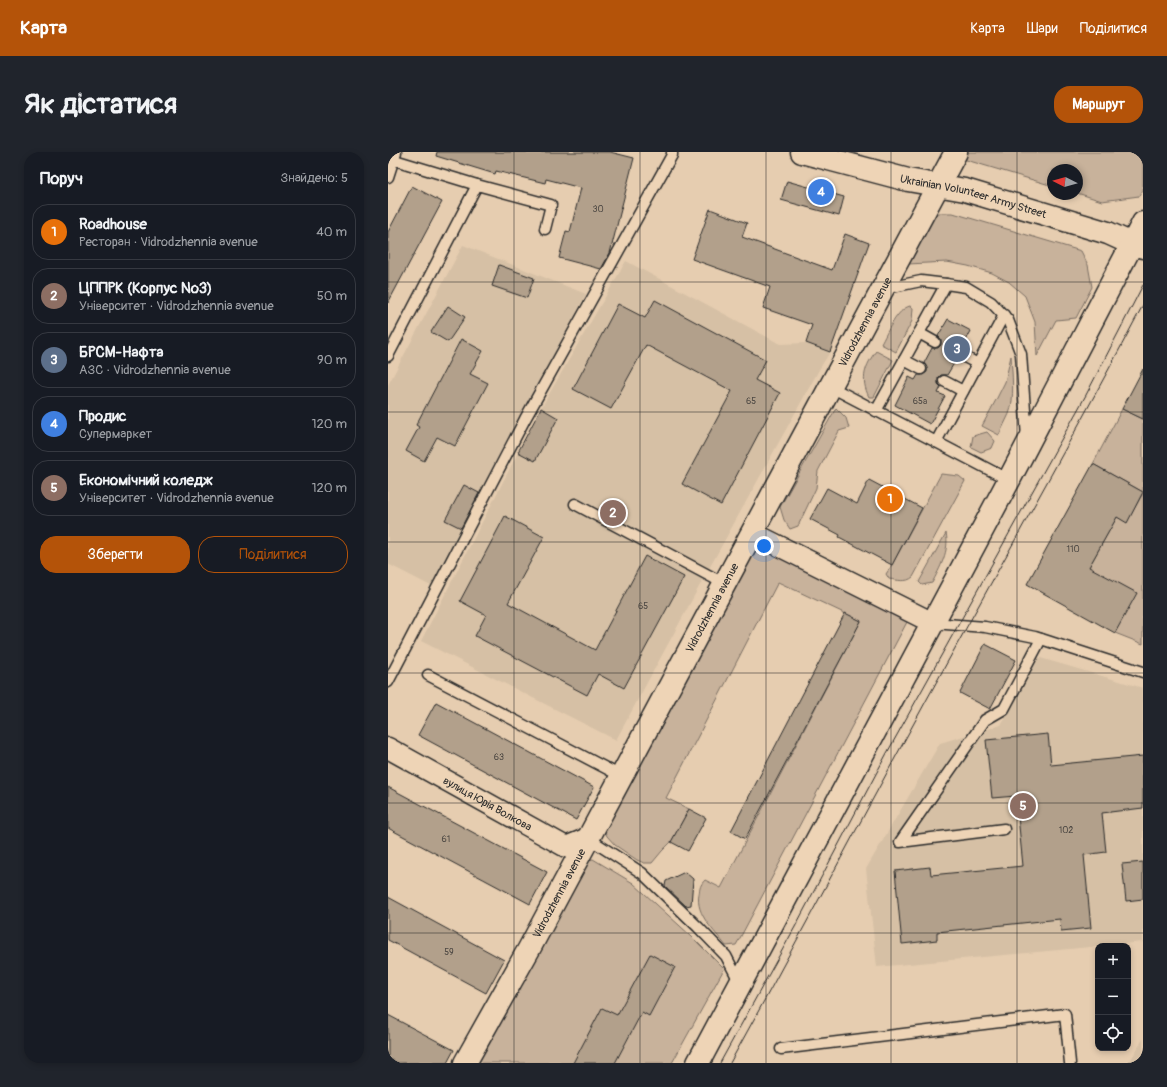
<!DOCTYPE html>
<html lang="uk">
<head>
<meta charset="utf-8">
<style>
	:root { --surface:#171b24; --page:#20242c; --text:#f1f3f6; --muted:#9ea1a6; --line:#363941; --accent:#b45309 }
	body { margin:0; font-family:Pangolin,sans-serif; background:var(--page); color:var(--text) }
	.controls { position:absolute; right:12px; bottom:12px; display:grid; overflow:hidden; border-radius:8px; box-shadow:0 2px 6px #0003 }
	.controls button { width:36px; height:36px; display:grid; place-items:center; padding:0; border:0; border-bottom:1px solid var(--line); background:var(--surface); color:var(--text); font:20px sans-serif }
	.compass { position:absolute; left:659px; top:12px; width:36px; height:36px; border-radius:50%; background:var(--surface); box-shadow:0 2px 6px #0003; rotate:276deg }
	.you { position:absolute; left:376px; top:394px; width:14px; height:14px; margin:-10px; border:3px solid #fff; border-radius:50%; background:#1a73e8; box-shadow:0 0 0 6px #1a73e833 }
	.badge { display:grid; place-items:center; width:26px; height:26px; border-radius:50%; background:var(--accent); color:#fff; font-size:13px; font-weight:700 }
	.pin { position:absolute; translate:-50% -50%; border:2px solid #fff; box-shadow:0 1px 4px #0006 }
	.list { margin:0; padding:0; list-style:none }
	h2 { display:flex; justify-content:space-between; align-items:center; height:52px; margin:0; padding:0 16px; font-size:17px }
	h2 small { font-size:13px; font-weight:400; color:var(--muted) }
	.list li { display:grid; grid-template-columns:26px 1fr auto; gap:12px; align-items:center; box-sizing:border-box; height:56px; margin:0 8px 8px; padding:0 8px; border:1px solid var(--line); border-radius:16px }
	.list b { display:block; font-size:15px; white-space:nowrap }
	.list p { margin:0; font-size:13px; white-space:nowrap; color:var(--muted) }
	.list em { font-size:13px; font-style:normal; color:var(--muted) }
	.actions { display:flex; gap:8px; padding:12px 16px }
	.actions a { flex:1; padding:9px 0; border:1px solid var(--accent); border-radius:16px; text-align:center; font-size:14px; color:var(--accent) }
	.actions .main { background:var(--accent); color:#fff }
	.icon { flex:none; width:22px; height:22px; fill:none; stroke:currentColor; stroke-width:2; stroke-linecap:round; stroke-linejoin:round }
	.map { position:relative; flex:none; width:755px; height:911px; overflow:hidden; border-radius:16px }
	header { display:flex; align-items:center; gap:24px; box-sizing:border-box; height:56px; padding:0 20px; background:var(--accent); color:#fff }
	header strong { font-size:19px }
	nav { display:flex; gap:22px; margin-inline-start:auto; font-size:14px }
	.intro { display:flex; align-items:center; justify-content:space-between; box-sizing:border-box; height:96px; padding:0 24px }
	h1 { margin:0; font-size:28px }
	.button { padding:10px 18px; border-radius:16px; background:var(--accent); color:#fff; font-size:14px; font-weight:700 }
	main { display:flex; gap:24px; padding:0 24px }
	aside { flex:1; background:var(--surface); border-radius:16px; box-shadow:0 2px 6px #0003 }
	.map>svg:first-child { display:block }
	.built { fill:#d6c0a5 }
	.green { fill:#c8b29b; stroke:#7a6e63 }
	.building { fill:#b2a08b; stroke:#2b2b2b }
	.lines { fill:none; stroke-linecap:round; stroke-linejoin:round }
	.service-casing { stroke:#2b2b2b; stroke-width:13 }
	.minor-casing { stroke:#2b2b2b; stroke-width:23 }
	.tertiary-casing { stroke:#2b2b2b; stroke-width:25 }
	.secondary-casing { stroke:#2b2b2b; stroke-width:25 }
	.service { stroke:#eed4b6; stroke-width:10 }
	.minor { stroke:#eed4b6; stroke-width:20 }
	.tertiary { stroke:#eed4b6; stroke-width:22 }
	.secondary { stroke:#eed4b6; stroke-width:22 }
	.tram { stroke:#2b2b2b; stroke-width:1 }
	.grid { fill:none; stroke:#2b2b2b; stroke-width:1; stroke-opacity:0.55 }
	.labels { text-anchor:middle; stroke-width:3.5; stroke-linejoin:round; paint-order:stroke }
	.number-label { font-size:9px; fill:#4d4843 }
	.street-label { font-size:11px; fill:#2b2b2b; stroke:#eed4b6 }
</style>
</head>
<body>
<header>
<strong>Карта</strong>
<nav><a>Карта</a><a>Шари</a><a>Поділитися</a></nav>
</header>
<div class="intro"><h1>Як дістатися</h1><a class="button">Маршрут</a></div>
<main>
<aside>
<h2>Поруч<small>Знайдено: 5</small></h2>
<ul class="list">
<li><span class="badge" style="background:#e8710a">1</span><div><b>Roadhouse</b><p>Ресторан · Vidrodzhennia avenue</p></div><em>40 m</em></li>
<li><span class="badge" style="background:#8d6e63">2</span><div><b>ЦППРК (Корпус №3)</b><p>Університет · Vidrodzhennia avenue</p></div><em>50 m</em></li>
<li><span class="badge" style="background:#5c6f8a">3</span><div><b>БРСМ-Нафта</b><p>АЗС · Vidrodzhennia avenue</p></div><em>90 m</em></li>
<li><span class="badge" style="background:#3f7fe0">4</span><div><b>Продис</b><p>Супермаркет</p></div><em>120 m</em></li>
<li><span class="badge" style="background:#8d6e63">5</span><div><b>Економічний коледж</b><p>Університет · Vidrodzhennia avenue</p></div><em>120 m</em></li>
</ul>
<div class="actions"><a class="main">Зберегти</a><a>Поділитися</a></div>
</aside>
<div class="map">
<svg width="755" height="911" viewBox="0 0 755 911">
	<rect width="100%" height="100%" fill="#e6cdb0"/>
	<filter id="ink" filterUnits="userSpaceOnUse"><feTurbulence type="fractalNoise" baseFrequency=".025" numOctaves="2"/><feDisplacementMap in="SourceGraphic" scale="8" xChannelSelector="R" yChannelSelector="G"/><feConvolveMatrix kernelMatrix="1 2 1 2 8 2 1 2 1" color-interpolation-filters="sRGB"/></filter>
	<g filter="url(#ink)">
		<g class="built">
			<polygon points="75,93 198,142 43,434 0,412 0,233"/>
			<polygon points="238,109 392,192 418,191 442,200 432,216 318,422 228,588 33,489 153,256"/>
			<polygon points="649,505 755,536 755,790 489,815 478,717 552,591 613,573"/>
			<polygon points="755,887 755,911 741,911"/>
		</g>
		<g class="green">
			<polygon points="579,0 755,0 755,38 751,44 714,49 689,41 689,18 665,18 665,34 575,7"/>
			<polygon points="547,61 565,61 693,99 700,113 704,135 688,166 668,168 649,204 647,170 637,144 621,130 604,121 580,114 559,110 520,112"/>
			<path d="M522 154 525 156 524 169 508 200 493 192C499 181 509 157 522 154Z"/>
			<path d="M488 199 505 208 486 245H481C472 227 477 214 488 199Z"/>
			<path d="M623 204C624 221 627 247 621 262 618 269 614 276 611 283L594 274 609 246 617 230Z"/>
			<polygon points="448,256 458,266 461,276 451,279 430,319 428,336 410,374 402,377 396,368 392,355"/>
			<polygon points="734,257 755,267 755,340 705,312"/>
			<polygon points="599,280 607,289 604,296 593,300 583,295 585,284"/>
			<path d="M553 322 571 324 577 329 525 425C518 431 510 428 501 427L498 422 504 413Z"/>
			<polygon points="755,341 755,492 727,481 696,424 729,365 739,370"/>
			<path d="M558 381C562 398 552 416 544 431L534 433 531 430Z"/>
			<path d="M375 396 516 466 519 470 352 786 348 793 338 794C327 779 307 763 311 742 312 736 312 733 317 728L333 736 473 469 390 430 278 646 301 657 283 690 274 699 264 711H256L249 708 227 693 219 684 215 676 364 399Z"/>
			<polygon points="205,707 245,731 303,784 336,817 284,911 89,911 200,708"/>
		</g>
		<g class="building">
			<polygon points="49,0 222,0 246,6 222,101 213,117 171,106 178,79 182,80 193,36 158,27 157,31 108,19 107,22 48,4"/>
			<polygon points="399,29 456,45 451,64 393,48"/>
			<polygon points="24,34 54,50 0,151 0,80"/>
			<polygon points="322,57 359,71 354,85 444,118 457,82 481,91 442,200 418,191 424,173 375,156 382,135 304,107"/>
			<polygon points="111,113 146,126 139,146 104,134"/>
			<polygon points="267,148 378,208 367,228 392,241 333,353 294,332 344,239 258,193 223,257 185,237 230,152 257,166"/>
			<polygon points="60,154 77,165 60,190 43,180"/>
			<polygon points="560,167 583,179 574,196 570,196 565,199 565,203 568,208 559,223 553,223 550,226 550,232 553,235 550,241 557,244 542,272 507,253 521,225 527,228 530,223 534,223 539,220 539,216 536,211 544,196 550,196 553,193 553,187 550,184"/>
			<polygon points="73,187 95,199 82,222 100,231 67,294 49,285 36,309 18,299 31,275 28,273"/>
			<polygon points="755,217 755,267 734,257"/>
			<polygon points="153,256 170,266 147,309 130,300"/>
			<polygon points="705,312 755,340 739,371 729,365 701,415 749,441 727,481 639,432"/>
			<polygon points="481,328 534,356 504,413 451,385 452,383 422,367 439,336 469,352"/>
			<polygon points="76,333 91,341 73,376 57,368"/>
			<polygon points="117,364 156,385 120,451 207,498 257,404 296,425 236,536 210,522 199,543 87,484 98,463 72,449"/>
			<polygon points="457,461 473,469 357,687 343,679"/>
			<polygon points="597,492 628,508 602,557 572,541"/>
			<polygon points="48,550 206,635 188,668 30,583"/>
			<polygon points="660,582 663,613 755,604 755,656 714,661 718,700 696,703 703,776 673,779 672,767 549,780 549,788 514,792 507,719 542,715 543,723 635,714 628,644 604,646 598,588"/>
			<polygon points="0,635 159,720 142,752 0,676"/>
			<polygon points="301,657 318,666 300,699 283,690"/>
			<polygon points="755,710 755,747 738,749 734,712"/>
			<polygon points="297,720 305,727 303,753 298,754 277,734 278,729"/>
			<polygon points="0,745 116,808 98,841 0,788"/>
			<polygon points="262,802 287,815 261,864 254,860 227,911 185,911 214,856 229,863"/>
			<polygon points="0,863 66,898 59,911 10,911 0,906"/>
		</g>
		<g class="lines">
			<g class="service-casing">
				<g id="service">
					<polyline points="0,6 89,33 163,53 157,77"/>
					<polyline points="0,25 8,0"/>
					<polyline points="495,137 533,129 558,132 578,135 603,150 620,168 633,202 639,286"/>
					<polyline points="531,181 547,190"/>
					<polyline points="571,202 590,212"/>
					<polyline points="0,204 89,33"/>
					<polyline points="516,208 533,217"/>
					<polyline points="556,229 575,239"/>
					<polyline points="443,235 621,328"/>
					<polyline points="488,259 558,132"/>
					<polyline points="548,290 616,163"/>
					<polyline points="187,352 337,432"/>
					<polyline points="545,471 597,475 647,485 755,520"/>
					<polyline points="40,523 233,624"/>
					<polyline points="0,530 137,267 284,3 284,0"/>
					<polyline points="616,677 512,690 597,568 616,557 653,487"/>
					<polyline points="200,686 254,721 310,775 338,804 352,831"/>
					<polyline points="393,897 677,862 682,911"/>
				</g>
			</g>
			<g class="minor-casing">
				<g id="minor">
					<polyline points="365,381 545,471"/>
					<path id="s1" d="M0 596 178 695 200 686"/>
				</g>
			</g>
			<g class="tertiary-casing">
				<g id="tertiary">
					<path id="s2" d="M414 0 520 28 577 38 720 81 744 92 755 95"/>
				</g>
			</g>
			<g class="secondary-casing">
				<g id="secondary">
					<path id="s3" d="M77 911 141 797 568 0"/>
					<polyline points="310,911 621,328 755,71"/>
				</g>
			</g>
			<use href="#service" class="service"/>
			<use href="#minor" class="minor"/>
			<use href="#tertiary" class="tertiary"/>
			<use href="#secondary" class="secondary"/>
			<g class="tram">
				<polyline points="332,911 407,775 499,601 698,243 755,133"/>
				<path d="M342 911C398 810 452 707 507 606 589 454 675 305 755 153"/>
			</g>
		</g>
	</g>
	<path class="grid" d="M126 0V911M252 0V911M378 0V911M503 0V911M629 0V911M0 130H755M0 260H755M0 390H755M0 521H755M0 651H755M0 781H755"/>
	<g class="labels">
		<g class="number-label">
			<text x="210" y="60">30</text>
			<text x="363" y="252">65</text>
			<text x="532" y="252">65а</text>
			<text x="685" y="400">110</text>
			<text x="255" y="457">65</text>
			<text x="111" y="608">63</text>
			<text x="678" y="681">102</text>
			<text x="58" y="690">61</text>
			<text x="61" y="803">59</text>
		</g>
		<g class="street-label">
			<text dy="4" stroke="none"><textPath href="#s2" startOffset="177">Ukrainian Volunteer Army Street</textPath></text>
			<text dy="4" stroke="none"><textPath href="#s3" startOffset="842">Vidrodzhennia avenue</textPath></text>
			<text dy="4" stroke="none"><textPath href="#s3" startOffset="518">Vidrodzhennia avenue</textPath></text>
			<text dy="4" stroke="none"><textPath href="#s1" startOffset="114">вулиця Юрія Волкова</textPath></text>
			<text dy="4" stroke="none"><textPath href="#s3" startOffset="194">Vidrodzhennia avenue</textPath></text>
		</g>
	</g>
</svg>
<div class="controls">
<button>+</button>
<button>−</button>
<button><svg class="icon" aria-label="locate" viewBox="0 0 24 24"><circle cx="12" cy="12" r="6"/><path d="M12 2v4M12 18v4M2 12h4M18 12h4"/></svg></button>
</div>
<svg class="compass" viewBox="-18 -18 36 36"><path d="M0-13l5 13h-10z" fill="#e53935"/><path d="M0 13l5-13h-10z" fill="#9ea1a6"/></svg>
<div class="you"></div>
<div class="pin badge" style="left:502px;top:347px;background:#e8710a">1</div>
<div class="pin badge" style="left:225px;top:361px;background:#8d6e63">2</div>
<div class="pin badge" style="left:569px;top:197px;background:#5c6f8a">3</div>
<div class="pin badge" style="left:433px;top:40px;background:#3f7fe0">4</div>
<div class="pin badge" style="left:635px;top:654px;background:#8d6e63">5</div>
</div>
</main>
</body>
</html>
